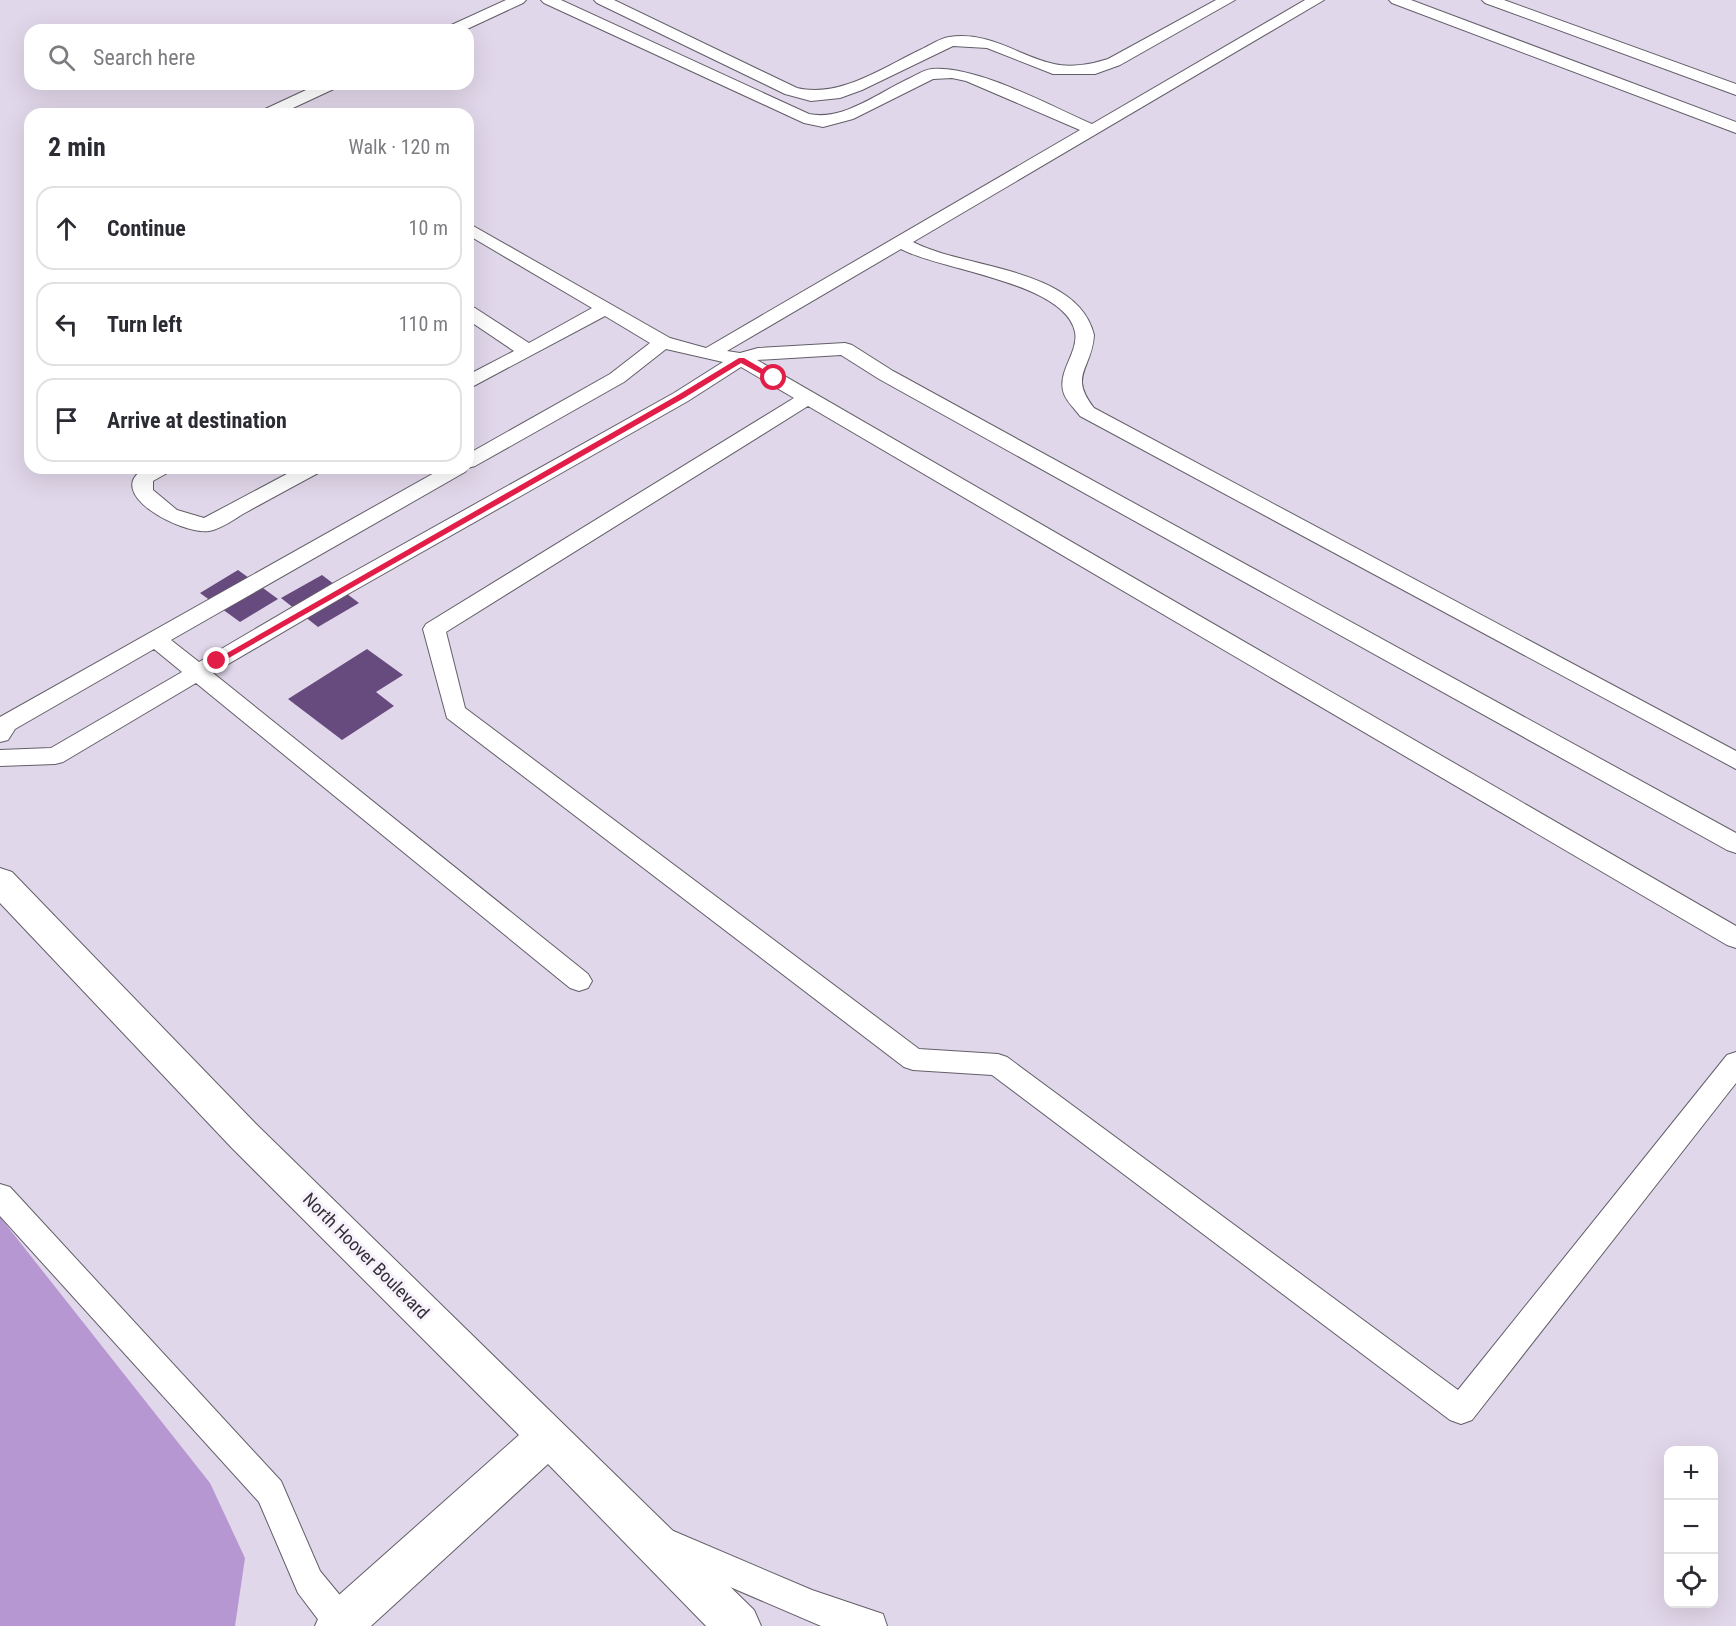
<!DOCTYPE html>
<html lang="en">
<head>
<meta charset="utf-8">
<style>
	:root { --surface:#fff; --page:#f2f2f3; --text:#2b2b33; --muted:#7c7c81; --line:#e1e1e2 }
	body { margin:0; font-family:"Roboto Condensed",sans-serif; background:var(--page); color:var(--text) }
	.controls { position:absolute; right:18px; bottom:18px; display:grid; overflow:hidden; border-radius:12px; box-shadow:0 6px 24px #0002 }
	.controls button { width:54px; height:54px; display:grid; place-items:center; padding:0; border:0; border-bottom:2px solid var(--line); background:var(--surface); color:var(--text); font:30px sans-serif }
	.stop { position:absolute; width:18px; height:18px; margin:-14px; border:4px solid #e11d48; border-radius:50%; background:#fff }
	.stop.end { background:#e11d48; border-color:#fff; box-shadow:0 2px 6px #0008 }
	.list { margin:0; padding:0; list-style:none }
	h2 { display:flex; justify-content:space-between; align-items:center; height:78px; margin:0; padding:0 24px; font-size:26px }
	h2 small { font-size:20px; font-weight:400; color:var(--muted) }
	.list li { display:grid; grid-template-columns:39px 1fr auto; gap:18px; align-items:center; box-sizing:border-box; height:84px; margin:0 12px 12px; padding:0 12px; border:2px solid var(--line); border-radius:18px }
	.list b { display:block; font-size:22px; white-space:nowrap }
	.list em { font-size:20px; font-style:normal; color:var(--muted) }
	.icon { flex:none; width:33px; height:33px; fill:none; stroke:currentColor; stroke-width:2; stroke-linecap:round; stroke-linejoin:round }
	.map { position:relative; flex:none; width:1736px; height:1626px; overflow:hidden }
	.search { position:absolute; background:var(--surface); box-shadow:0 6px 24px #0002; left:24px; top:24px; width:450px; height:66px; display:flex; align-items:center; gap:15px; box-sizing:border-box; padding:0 21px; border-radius:18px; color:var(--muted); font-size:22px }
	.panel { position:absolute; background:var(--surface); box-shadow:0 6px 24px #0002; left:24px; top:108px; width:450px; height:366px; border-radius:18px }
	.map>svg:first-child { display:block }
	.built { fill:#e1d7ea; fill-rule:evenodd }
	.forest { fill:#b797d1 }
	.building { fill:#674a7e }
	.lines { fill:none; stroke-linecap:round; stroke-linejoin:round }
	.service-casing { stroke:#635e68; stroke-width:2 }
	.minor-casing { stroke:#635e68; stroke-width:2 }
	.service { fill:#fff; fill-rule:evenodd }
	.minor { fill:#fff; fill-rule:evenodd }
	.route { fill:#e11d48 }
	.labels { text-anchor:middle; stroke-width:6; stroke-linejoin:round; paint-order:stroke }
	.near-street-label { font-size:18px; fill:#333035; stroke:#f7f1fe }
</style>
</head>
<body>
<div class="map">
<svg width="1736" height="1626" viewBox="0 0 1736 1626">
	<rect width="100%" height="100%" fill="#eae4f0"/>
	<path class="built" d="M0 0H1736V1626H0ZM30 30H468V84H30ZM30 114H468V468H30ZM1668 1450H1714V1604H1668Z"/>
	<polygon class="forest" points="0,1217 210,1483 245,1558 235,1626 0,1626"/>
	<g class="building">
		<polygon points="238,570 278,599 240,622 200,593"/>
		<polygon points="322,575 359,603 318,627 281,598"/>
		<polygon points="367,649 403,675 376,692 394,706 342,740 288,699"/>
	</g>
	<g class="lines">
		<g class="service-casing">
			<g id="service">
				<polygon points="506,0 526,0 523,3 465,30 444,30 447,27"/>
				<path d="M541 0H561L809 114C842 121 877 94 906 80 915 76 923 70 932 69 976 65 1050 106 1092 124L1305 0H1324L913 242C964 269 1078 267 1094 335 1092 369 1068 375 1094 408L1736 751V769L1080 416C1075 409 1067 402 1064 394 1056 372 1079 353 1075 332 1065 282 939 270 901 249L727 351 740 353 758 348 845 343 852 345 893 371 1736 833V853L1727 850 879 379 841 355 757 360 1736 926V948L1727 945 808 406 446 632 465 708 919 1049 998 1054 1007 1057 1458 1390 1727 1055 1736 1052V1083L1472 1420 1461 1424 1450 1420 992 1075 913 1070 904 1067 447 718 423 629 426 624 794 398 741 367 688 401 348 594 213 673 588 974 592 981 588 988 579 991 570 988 196 683 63 762 55 764 0 766V750L51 748 182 672 154 649 15 729 8 740 0 742V717L443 468H468V454L610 374 650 343 605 316 468 389V375L514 351 468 320V306L475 308 529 343 592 308 468 235V223L670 338 706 348 1080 130 966 81 952 78 933 79 853 119 823 127 804 123 544 3ZM666 349 723 362 674 393 332 584 199 662 171 640 465 472 468 468 475 466 624 382Z"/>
				<path d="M594 0H614L797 88C840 98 882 68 920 50 929 46 940 38 949 37 989 31 1019 56 1054 64 1071 68 1093 64 1108 59L1216 0H1235L1120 65 1095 74H1053L987 48 953 46 862 90 840 98 811 101 785 94 597 3Z"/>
				<polygon points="1389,0 1411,0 1736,122 1736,133 1392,3"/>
				<polygon points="1482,0 1504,0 1736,84 1736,95 1485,3"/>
				<polygon points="319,84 340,84 338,87 280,114 261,113 263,110"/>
				<path d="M146 468H172L169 472 153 481V490L177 510 204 518 298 468H323L320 472C294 486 268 500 243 514 233 520 221 529 209 531 182 535 100 492 146 468Z"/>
				<polygon points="0,1184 10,1187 281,1481 320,1571 353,1611 357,1623 356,1626 323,1626 298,1593 259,1502 0,1216"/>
				<polygon points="671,1530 812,1590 883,1614 887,1626 821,1626 660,1557 655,1546 660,1535"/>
			</g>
		</g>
		<g class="minor-casing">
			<polygon id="minor" points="0,868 12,872 257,1125 754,1610 761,1626 706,1626 548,1464 371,1626 315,1626 322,1610 519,1435 231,1147 0,903"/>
		</g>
		<use href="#service" class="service"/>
		<use href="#minor" class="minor"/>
	</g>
	<polygon class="route" points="739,358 744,358 778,378 772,380 741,363 684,398 220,663 213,661 678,395"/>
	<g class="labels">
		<g class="near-street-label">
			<text transform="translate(366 1256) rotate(45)" y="6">North Hoover Boulevard</text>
		</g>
	</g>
</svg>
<div class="controls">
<button>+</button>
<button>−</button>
<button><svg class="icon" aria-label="locate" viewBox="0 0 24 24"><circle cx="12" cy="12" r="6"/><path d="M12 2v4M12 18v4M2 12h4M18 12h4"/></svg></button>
</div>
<div class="stop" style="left:774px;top:378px"></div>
<div class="stop end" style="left:217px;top:661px"></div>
<div class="search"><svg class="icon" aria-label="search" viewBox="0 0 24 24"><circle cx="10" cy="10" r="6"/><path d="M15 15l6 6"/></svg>Search here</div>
<section class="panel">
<h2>2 min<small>Walk · 120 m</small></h2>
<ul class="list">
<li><svg class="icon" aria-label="ahead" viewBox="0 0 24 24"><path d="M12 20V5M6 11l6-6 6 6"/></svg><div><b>Continue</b></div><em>10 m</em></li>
<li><svg class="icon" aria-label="left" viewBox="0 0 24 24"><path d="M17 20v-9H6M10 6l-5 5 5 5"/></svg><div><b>Turn left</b></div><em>110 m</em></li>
<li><svg class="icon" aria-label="arrive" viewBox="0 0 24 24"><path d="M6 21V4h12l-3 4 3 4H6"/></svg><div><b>Arrive at destination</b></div></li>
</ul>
</section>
</div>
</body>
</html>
